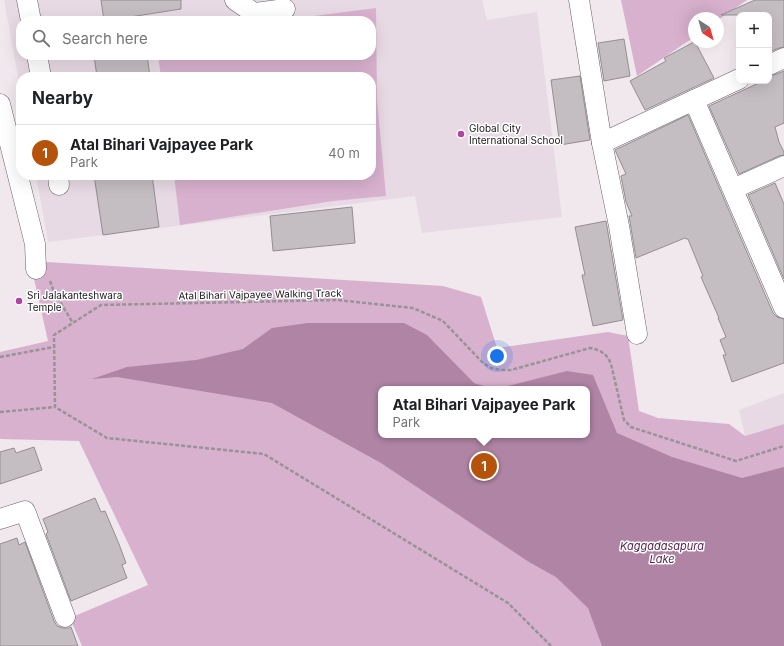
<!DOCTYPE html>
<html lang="en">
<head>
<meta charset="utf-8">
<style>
	:root { --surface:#fff; --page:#f6f6f6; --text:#202124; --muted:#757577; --line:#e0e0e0; --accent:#b45309 }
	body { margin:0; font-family:Inter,sans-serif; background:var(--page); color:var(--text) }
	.controls { position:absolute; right:12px; top:12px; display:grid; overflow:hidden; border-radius:8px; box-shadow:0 4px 16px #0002 }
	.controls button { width:36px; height:36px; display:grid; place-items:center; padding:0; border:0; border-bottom:1px solid var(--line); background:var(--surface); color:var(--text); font:20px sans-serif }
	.compass { position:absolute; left:688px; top:12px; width:36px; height:36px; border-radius:50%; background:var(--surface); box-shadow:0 4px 16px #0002; rotate:143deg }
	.you { position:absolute; left:497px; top:356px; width:14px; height:14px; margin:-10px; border:3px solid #fff; border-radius:50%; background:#1a73e8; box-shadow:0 0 0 6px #1a73e833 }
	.badge { display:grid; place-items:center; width:26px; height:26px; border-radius:50%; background:var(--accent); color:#fff; font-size:13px; font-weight:700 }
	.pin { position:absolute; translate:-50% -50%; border:2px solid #fff; box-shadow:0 1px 4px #0006 }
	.popup { position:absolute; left:378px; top:386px; width:212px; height:52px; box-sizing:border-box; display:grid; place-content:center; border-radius:8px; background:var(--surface); filter:drop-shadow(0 1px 3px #0005); font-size:13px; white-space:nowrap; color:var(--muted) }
	.popup b { font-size:15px; color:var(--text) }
	.popup::after { content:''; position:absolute; left:50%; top:100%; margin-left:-8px; border:8px solid transparent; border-top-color:var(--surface) }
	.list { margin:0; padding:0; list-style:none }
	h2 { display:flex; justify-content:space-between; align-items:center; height:52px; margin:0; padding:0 16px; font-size:17px }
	h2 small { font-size:13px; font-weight:400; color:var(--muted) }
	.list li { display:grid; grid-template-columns:26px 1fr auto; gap:12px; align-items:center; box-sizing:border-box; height:56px; padding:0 16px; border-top:1px solid var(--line) }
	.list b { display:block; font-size:15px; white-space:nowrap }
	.list p { margin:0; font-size:13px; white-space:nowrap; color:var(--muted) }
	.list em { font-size:13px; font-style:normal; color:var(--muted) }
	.icon { flex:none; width:22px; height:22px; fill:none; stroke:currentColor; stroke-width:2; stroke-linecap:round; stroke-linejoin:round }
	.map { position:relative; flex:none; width:784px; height:646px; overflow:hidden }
	.search { position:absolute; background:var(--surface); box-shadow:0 4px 16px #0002; left:16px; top:16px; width:360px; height:44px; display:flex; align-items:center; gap:10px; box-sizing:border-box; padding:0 14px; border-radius:16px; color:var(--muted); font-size:15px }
	.panel { position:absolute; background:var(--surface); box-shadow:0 4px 16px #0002; left:16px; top:72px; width:360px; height:108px; border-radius:16px }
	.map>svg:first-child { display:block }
	.built { fill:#e8dae4; fill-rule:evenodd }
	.green { fill:#d8b1ce; fill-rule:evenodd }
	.water { fill:#b084a4 }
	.building { fill:#c4bdc2; stroke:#948e93 }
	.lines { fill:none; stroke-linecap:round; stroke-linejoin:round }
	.minor-casing { stroke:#676065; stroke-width:21 }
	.path { stroke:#989396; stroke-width:2.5; stroke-dasharray:4 2; stroke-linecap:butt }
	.minor { stroke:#fff; stroke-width:20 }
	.poi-dot { fill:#b4439f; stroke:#fff; stroke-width:1.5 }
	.labels { text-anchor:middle; stroke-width:3; stroke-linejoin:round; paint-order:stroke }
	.poi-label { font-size:10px; fill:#191718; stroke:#fff; text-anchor:start }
	.street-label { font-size:10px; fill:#191718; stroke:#fff }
	.water-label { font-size:11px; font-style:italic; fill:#551f4b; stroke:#fff }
</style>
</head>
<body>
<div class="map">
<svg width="784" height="646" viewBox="0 0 784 646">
	<rect width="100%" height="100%" fill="#f0e8ed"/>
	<g class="built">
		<path d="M4 0H482L487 20 537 12 562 217 422 233 415 196 48 242 36 175H371V77H21V93ZM21 21H371V55H21Z"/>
		<polygon points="784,393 784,424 745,436 739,410"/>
	</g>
	<g class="green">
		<polygon points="621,0 747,0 718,20 718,18 694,18 694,37 637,76"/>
		<polygon points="376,8 377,100 386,196 333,201 180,225 174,175 371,175 371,77 161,77 158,55 371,55 371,21 275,21"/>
		<path d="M30 261 443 286 481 297 497 348 608 332 628 336 639 411 658 418 729 424 745 436 784 424V646H82L70 618 148 585 79 441 0 439V352L48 341ZM381 389H587V435H381Z"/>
	</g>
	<polygon class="water" points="308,323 404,323 427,335 474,383 493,389 381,389 381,435 587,435 587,389 496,389 567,371 593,375 617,433 672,457 742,478 784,467 784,646 602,646 588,608 556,577 529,562 381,463 272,403 117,377 92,379 127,367 196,360 243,349 272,328"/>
	<g class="building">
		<polygon points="101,0 181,0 181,9 104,21"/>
		<polygon points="755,0 784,0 784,47 779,48 769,52 769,15 721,15"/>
		<polygon points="624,39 630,76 604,81 598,43"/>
		<polygon points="694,42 695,42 714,78 645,110 630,81 666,61 664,58"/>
		<polygon points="94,55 147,55 150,77 97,77"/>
		<polygon points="784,71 784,123 775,127 779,142 784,152 784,155 779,156 739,174 709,106 763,81 769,81 769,76 774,75"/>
		<polygon points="580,76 590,140 560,145 551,80"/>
		<polygon points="688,115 773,313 777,317 784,319 784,363 732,382 723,355 726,355 720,340 726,337 718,318 719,318 701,277 703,276 688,239 686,239 685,238 636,258 629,216 632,216 626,202 621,176 626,174 615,150"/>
		<polygon points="94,175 152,175 159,227 103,235"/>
		<polygon points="775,183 784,204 784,279 748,195"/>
		<polygon points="352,207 355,243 273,251 270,216"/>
		<polygon points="606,221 623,320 593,326 582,275 585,275 575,227"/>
		<polygon points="34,447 42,470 0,484 0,452 14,448 16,453"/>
		<polygon points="95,498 101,512 105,511 119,544 126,563 122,565 127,578 71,601 46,534 48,532 43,519"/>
		<polygon points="17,538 19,545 25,542 54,621 57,626 63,628 69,628 71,627 78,646 0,646 0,544"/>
	</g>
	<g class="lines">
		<g class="minor-casing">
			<g id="minor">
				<polyline points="27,0 31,21"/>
				<polyline points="235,0 254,13 285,9"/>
				<polyline points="579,0 602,143 619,226 637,334"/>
				<polyline points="37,55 41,77"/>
				<polyline points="769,65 784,58"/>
				<polyline points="694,100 784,308"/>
				<polyline points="0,104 35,244 36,269"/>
				<polyline points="602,143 739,79"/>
				<polyline points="58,175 59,185"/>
				<polyline points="733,189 784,166"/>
				<polyline points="0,519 25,511 65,617"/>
			</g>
		</g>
		<g class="path">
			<polyline points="50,281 54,292 73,323"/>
			<polyline points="0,357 54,347"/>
			<polyline points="0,412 55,407"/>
			<path d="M551 646 508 603 264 454 107 438 55 407 54 335 101 305 337 300 413 308 443 321 483 363 491 368 501 370H511L590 348C601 350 607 354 611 364L624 420 631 427 736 461 784 446"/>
		</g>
		<use href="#minor" class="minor"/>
	</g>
	<g class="poi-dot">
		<circle cx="461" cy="134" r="4"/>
		<circle cx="19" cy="301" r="4"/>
	</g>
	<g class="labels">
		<g class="poi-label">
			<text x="469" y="132">Global City<tspan x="469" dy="12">International School</tspan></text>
			<text x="27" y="299">Sri Jalakanteshwara<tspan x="27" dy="12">Temple</tspan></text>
		</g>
		<g class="street-label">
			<text transform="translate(260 294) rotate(-1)" y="4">Atal Bihari Vajpayee Walking Track</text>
		</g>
		<g class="water-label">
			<text x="662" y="550">Kaggadasapura<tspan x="662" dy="13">Lake</tspan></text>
		</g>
	</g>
</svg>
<div class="controls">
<button>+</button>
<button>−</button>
</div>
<svg class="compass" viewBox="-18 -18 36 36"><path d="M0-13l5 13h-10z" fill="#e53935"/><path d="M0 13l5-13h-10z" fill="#757577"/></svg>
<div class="you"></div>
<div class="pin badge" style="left:484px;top:466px">1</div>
<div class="popup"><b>Atal Bihari Vajpayee Park</b>Park</div>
<div class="search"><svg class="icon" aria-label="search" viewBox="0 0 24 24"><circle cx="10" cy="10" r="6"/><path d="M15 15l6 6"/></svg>Search here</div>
<section class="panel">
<h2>Nearby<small></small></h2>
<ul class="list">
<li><span class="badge">1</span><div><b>Atal Bihari Vajpayee Park</b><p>Park</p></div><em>40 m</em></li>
</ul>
</section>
</div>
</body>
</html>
